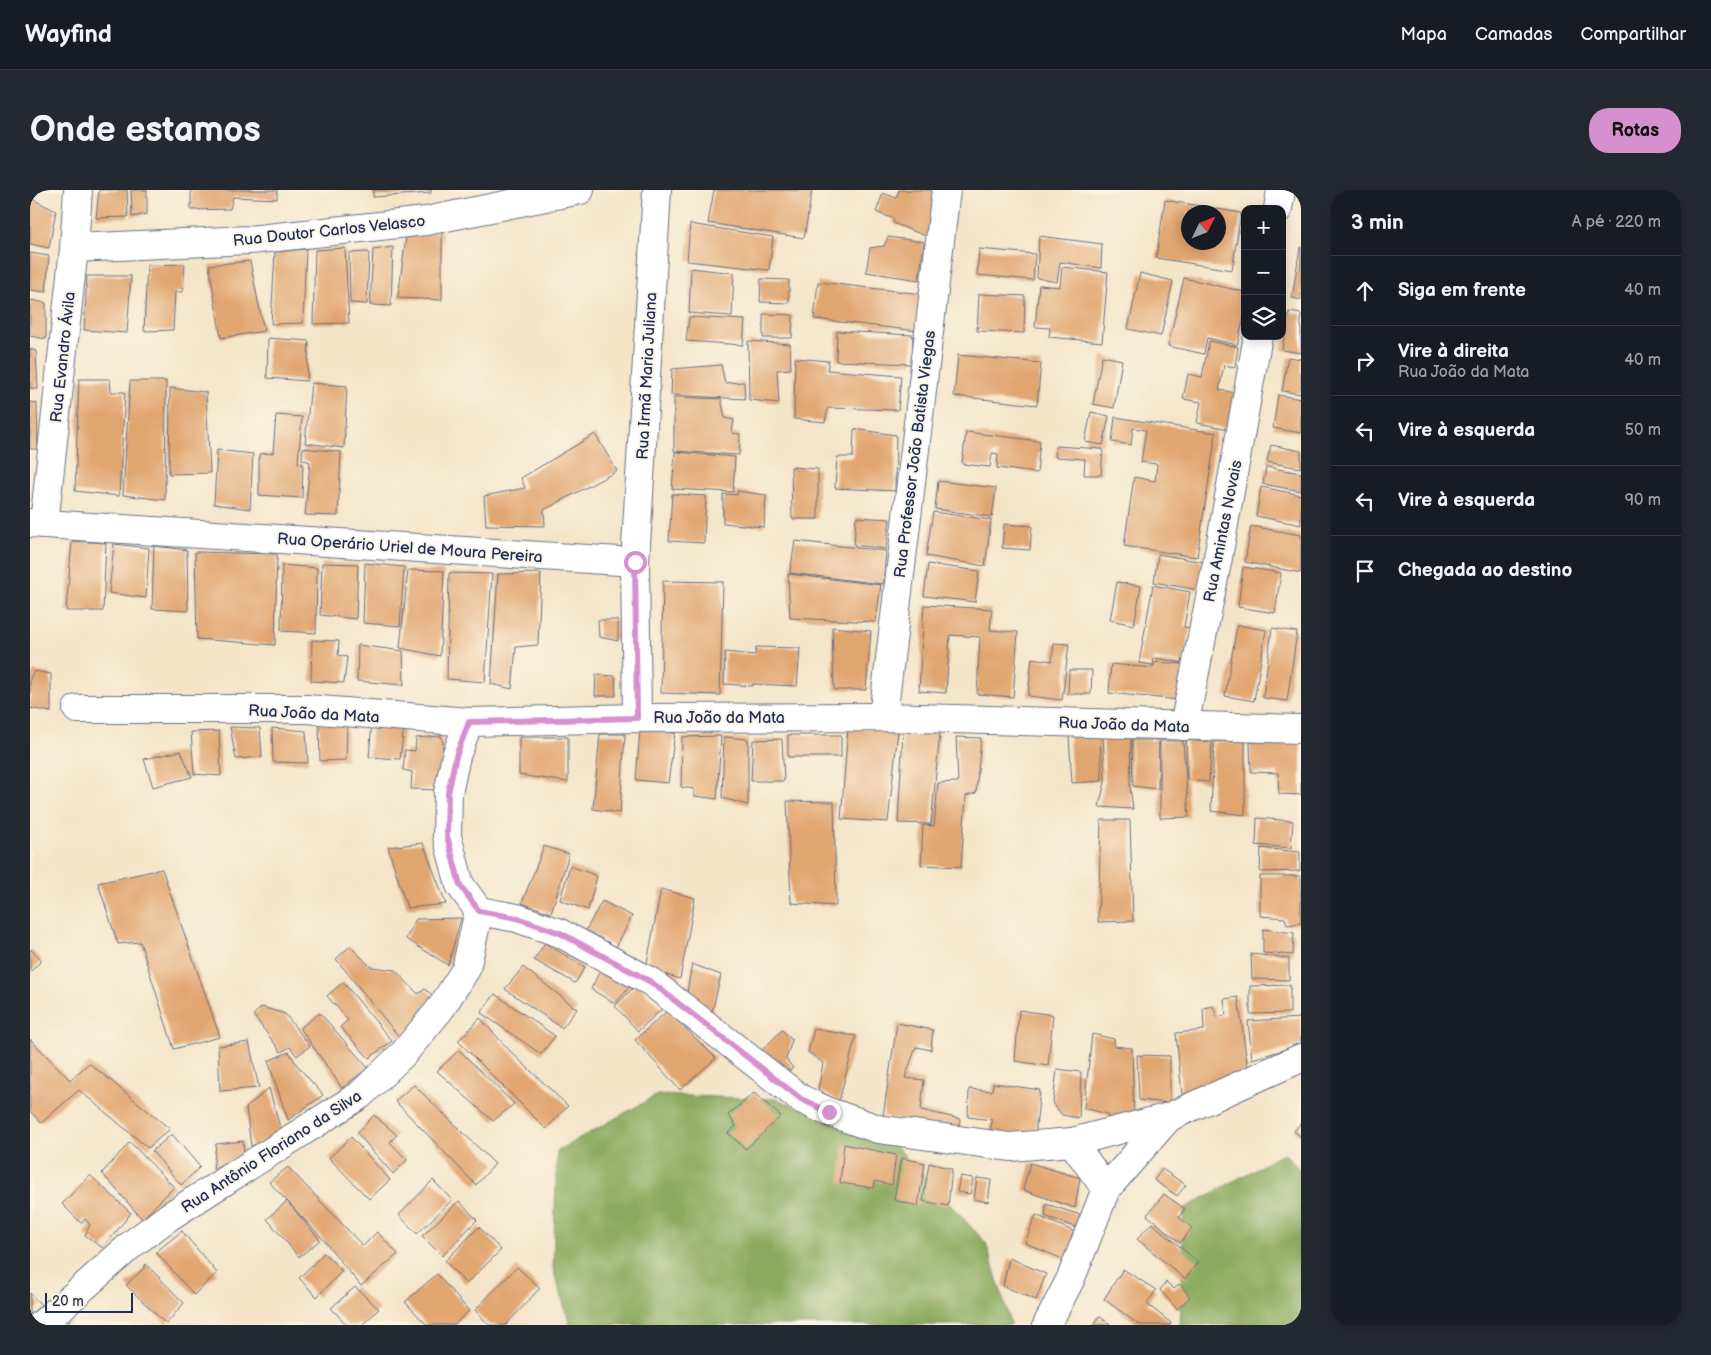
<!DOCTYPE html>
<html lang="pt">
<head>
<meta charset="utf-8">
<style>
	:root { --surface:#171b24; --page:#242831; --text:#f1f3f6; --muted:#9ea1a6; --line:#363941; --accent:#d690ce }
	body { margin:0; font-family:"Balsamiq Sans",sans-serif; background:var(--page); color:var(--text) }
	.controls { position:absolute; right:15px; top:15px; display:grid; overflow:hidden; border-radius:10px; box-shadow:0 2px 12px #0003 }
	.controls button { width:45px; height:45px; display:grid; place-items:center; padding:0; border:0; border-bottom:1px solid var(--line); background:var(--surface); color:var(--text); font:25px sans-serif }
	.compass { position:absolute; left:1151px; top:15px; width:45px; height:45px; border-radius:50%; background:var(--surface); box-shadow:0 2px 12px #0003; rotate:47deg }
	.scale { position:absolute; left:15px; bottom:12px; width:88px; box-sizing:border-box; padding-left:5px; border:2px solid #1b2f5e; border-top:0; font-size:14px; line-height:18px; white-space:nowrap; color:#1b2f5e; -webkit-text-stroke:4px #fcf5e5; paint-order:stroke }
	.stop { position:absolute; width:15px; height:15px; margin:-11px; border:4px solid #d690ce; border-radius:50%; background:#fff }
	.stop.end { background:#d690ce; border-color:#fff; box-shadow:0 1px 5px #0008 }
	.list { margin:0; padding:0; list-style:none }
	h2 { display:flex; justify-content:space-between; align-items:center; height:65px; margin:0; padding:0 20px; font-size:21px }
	h2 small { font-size:16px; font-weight:400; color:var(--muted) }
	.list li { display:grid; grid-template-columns:32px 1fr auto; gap:15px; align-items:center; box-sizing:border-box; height:70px; padding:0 20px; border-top:1px solid var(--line) }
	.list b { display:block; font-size:19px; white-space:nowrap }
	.list p { margin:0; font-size:16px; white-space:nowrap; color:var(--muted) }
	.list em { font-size:16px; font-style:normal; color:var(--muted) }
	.icon { flex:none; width:28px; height:28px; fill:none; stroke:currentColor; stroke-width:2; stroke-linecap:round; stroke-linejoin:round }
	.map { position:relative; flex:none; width:1271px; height:1135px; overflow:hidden; border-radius:20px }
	header { display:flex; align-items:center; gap:30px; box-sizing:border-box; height:70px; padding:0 25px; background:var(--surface); border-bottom:1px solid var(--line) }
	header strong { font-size:24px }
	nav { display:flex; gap:28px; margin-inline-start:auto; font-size:18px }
	.intro { display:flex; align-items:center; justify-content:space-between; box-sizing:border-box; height:120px; padding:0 30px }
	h1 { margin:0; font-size:35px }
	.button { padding:12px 22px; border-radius:20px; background:var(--accent); color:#111; font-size:18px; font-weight:700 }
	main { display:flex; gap:30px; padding:0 30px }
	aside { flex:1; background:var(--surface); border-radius:20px; box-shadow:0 2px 12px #0003 }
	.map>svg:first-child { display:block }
	.forest { fill:#8aaa5f; stroke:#526c5e }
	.building { fill:#e1a570; fill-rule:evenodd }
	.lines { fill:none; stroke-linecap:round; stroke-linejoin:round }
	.minor-casing { stroke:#676f83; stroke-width:30 }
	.minor { stroke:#fff; stroke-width:28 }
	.route { stroke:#d690ce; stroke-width:6 }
	.labels { text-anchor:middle; stroke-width:4; stroke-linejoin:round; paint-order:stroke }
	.street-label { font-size:16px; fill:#1b2f5e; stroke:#fcf5e5 }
</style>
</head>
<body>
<header>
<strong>Wayfind</strong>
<nav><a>Mapa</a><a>Camadas</a><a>Compartilhar</a></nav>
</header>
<div class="intro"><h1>Onde estamos</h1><a class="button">Rotas</a></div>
<main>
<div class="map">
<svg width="1271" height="1135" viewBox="0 0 1271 1135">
	<rect width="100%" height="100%" fill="#fcf5e5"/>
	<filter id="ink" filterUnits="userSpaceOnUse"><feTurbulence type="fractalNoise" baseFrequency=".02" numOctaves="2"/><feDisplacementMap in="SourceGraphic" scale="10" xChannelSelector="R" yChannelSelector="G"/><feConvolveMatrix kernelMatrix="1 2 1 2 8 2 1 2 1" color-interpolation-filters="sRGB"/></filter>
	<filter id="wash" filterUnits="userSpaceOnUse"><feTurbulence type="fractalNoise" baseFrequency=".0096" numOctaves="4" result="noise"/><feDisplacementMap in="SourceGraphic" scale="20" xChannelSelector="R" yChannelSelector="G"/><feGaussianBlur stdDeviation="1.12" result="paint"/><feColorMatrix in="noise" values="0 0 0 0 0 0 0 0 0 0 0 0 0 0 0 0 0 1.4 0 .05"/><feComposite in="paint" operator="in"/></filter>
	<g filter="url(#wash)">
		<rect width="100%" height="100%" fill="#f4e5c9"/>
		<g class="forest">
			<polygon points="627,905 745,909 861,951 956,1053 981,1135 540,1135 523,1079 527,961"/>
			<polygon points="1254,963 1271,981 1271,1135 1150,1135 1154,1019"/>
		</g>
		<g id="blocks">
			<g class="building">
				<polygon points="69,0 97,0 98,27 66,28"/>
				<polygon points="101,0 117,0 117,24 102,27"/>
				<polygon points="161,0 247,0 247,9 203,7 200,19 161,20"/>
				<polygon points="343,0 401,0 401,3 343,7"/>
				<polygon points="684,0 782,0 774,48 678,33"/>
				<polygon points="869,0 901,0 914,5 898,47 863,33 864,29 846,22 853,3 866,8"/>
				<polygon points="0,8 26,21 19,58 0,54"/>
				<path d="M1135 10 1211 23 1202 80 1126 68ZM1158 22H1188V52H1158Z"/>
				<polygon points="660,34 743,47 739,80 657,71"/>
				<polygon points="412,41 412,110 368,108 376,46"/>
				<polygon points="1009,46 1072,54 1071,78 1030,72 1027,92 1007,88"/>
				<polygon points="858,47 894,52 889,90 836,82 840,58 854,56"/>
				<polygon points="363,57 361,116 340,115 343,60"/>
				<polygon points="1270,57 1271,57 1271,110 1262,108"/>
				<polygon points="315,58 319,133 283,134 285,60"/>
				<polygon points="276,59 273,133 241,134 245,62"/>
				<polygon points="949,59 1005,64 1003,90 947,85"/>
				<polygon points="339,62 337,114 320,113 319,63"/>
				<polygon points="0,63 19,66 16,102 0,100"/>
				<polygon points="220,71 234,141 191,148 179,75"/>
				<polygon points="155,74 153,102 145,102 143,140 114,141 117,75"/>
				<polygon points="1032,77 1078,82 1072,152 1019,147 1020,138 1005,137 1009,95 1030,97"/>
				<polygon points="661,78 704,83 702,126 659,123"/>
				<polygon points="1110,83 1143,91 1131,146 1098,139"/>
				<polygon points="57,86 101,86 97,143 54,140"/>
				<polygon points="1154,88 1215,102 1215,124 1207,155 1177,148 1174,164 1138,156"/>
				<polygon points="731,89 759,90 759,113 730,112"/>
				<polygon points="788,92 892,104 888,141 784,129"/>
				<polygon points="949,104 995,106 994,143 947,141"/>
				<polygon points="0,110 16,113 16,149 0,146"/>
				<polygon points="1259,122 1271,124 1271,163 1252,160"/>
				<polygon points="733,124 763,125 762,148 733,148"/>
				<polygon points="659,127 715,130 713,155 656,151"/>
				<polygon points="807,141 883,145 882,174 806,171"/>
				<polygon points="238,148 279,151 277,191 237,188"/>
				<polygon points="718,151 760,154 761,179 747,180 749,213 719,210"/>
				<polygon points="1179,151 1208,157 1205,177 1194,175 1189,200 1206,203 1199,239 1167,233 1171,212 1153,209 1158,184 1172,187"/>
				<polygon points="0,159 6,161 8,199 0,198"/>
				<polygon points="928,165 1011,173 1007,215 924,206"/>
				<polygon points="1072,166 1092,170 1084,218 1063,214"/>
				<polygon points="1258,167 1271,169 1271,204 1252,201"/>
				<polygon points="765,168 799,171 797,180 871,186 868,220 798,218 795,232 764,229"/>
				<polygon points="691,175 695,193 714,192 715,209 641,205 642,179"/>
				<polygon points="49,189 80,189 81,202 95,202 89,306 45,301"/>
				<polygon points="100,191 136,191 135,310 93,305"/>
				<polygon points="281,193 317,196 314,258 275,253"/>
				<polygon points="140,198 176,202 180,283 139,284"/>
				<polygon points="1248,205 1271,209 1271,243 1243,238"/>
				<polygon points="644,207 691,209 695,228 704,230 702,243 710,244 709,265 644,261"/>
				<polygon points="0,212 7,213 8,259 0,259"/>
				<polygon points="1061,222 1079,226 1073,255 1055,252"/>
				<polygon points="246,225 272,227 268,273 273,274 272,308 229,305 229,264 243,263"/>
				<polygon points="1085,227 1186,243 1167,367 1094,356 1104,287 1125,291 1127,274 1111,272 1116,240 1103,238 1101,255 1082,252"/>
				<polygon points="824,239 866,245 865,301 805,298 807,267 823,267"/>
				<polygon points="936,242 1010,251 1007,283 967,278 968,264 962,263 960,277 932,274"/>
				<polygon points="565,244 587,281 514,320 515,336 456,335 454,306 495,298 491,288"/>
				<polygon points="1241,255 1271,261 1271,278 1237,272"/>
				<polygon points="1026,256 1073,259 1071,285 1054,285 1055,269 1025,267"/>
				<polygon points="273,258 311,262 308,326 275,325 280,272 272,269"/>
				<polygon points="187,260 223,264 220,319 184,314"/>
				<polygon points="645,262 705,267 703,302 642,299"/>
				<polygon points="761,277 788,279 788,329 762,329"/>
				<polygon points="1236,277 1271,283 1271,301 1233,294"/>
				<polygon points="908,291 966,298 962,327 905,319"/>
				<polygon points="1231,297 1271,305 1271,335 1226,326"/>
				<polygon points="707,301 736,305 734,337 693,333 693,304 707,305"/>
				<polygon points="642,304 676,306 674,353 639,351"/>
				<polygon points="903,322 961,330 955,376 896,366"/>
				<polygon points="826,327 860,329 856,359 824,355"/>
				<polygon points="974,334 1002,336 1000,360 972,358"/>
				<polygon points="1221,336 1271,345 1271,383 1215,372"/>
				<polygon points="42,351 76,353 73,421 36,421"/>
				<polygon points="765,351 856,361 853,394 760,383"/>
				<polygon points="84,354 119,358 116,408 79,403"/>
				<polygon points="124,356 157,360 158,421 122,419"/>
				<polygon points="165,362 247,364 245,455 167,449"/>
				<polygon points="1128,364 1173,372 1168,400 1124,392"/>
				<polygon points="292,373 328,374 326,429 290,425"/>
				<polygon points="335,373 374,377 370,436 333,433"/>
				<polygon points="898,374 949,381 945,412 894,406"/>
				<polygon points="252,375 287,378 286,443 251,441"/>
				<polygon points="1213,377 1251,383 1245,423 1208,417"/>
				<polygon points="378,380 414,381 410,466 370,458"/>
				<polygon points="419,383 462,384 455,492 417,489"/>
				<polygon points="511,383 508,455 486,457 482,499 461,494 468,384"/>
				<polygon points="758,384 851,395 846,432 760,428"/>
				<polygon points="633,391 693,392 690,505 631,503"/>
				<polygon points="1087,392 1111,396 1104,435 1080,430"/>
				<polygon points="1123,395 1160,402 1154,437 1160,438 1154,473 1124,468 1123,475 1109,473"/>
				<polygon points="894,415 962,419 960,440 988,442 983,507 947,504 950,447 920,445 916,503 889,501"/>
				<polygon points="568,430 588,430 588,451 569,447"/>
				<polygon points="1207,435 1236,440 1224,511 1195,506"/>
				<polygon points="802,437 841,441 836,500 804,500"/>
				<polygon points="1242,438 1267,442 1257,511 1233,508"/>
				<polygon points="282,450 309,451 308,465 317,467 314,493 281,491"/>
				<polygon points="1024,453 1039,454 1032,510 998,506 1002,468 1022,471"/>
				<polygon points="328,455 373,461 374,495 327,491"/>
				<polygon points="726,457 770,458 767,496 723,494 723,496 694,494 695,462 725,465"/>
				<polygon points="1126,472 1153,474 1149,510 1079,503 1081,474 1122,478"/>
				<polygon points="1039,480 1062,480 1061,504 1038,504"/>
				<polygon points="4,481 21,484 21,522 0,518 0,489"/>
				<polygon points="566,485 585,486 586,506 565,506"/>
				<polygon points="342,532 374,536 370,569 339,567"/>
				<polygon points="289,533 317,534 316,570 290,571"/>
				<polygon points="200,537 230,538 232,567 206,569"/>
				<polygon points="818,537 868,541 858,632 811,629"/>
				<polygon points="242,538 276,541 278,573 243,572"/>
				<polygon points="610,539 645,543 638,593 606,590"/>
				<polygon points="189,541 191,586 164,584 161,542"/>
				<polygon points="873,541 910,543 901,634 868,633"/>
				<polygon points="1101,543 1100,597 1103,619 1069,617 1075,592 1073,544"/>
				<polygon points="570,544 595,544 590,623 563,619"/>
				<polygon points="1070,544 1072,591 1042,593 1039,546"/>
				<rect x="758" y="545" width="53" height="22"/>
				<polygon points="411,546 413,552 411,600 381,599 382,582 373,580 375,560 385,561 386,548"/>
				<polygon points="691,546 687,609 664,606 664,599 651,597 652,547"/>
				<polygon points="489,547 538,547 538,592 489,585"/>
				<polygon points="694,547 718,549 718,615 692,608"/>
				<polygon points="926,547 951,548 946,603 936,606 931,677 891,675 893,635 904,636 908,593 928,592"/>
				<polygon points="752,549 754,591 721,591 723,550"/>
				<polygon points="1102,550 1129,550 1128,599 1103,596"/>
				<polygon points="1156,550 1182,552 1179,592 1157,590"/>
				<polygon points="1215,550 1215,625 1181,621 1184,552"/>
				<polygon points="1271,550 1271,605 1249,604 1248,583 1221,582 1220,552"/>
				<polygon points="1130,551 1153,551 1159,627 1130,628"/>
				<polygon points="151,561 162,587 123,597 114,569"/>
				<polygon points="757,611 804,612 806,716 761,713"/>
				<polygon points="1227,628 1263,631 1261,658 1226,655"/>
				<polygon points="1071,630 1100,630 1103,731 1068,732"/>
				<polygon points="393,653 416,714 377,718 358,657"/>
				<polygon points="514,656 539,664 521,723 492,713"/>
				<polygon points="1231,658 1270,662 1270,681 1230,682"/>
				<polygon points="540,676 567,686 558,720 530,710"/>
				<polygon points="132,679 190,847 144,859 110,752 88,754 68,693"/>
				<polygon points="1230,686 1271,686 1271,733 1257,735 1255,728 1230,726"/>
				<polygon points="631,699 665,708 650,789 616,778"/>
				<polygon points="572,711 602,726 586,757 556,740"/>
				<polygon points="431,728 418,775 376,749 386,729"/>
				<polygon points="1233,739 1264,743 1263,765 1233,763"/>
				<polygon points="515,753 555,777 545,793 504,770"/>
				<polygon points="320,756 341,777 365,780 388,804 395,799 409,811 370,848 306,769"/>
				<polygon points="0,759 12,770 0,782"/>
				<polygon points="1221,764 1259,768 1259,790 1222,789"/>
				<polygon points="573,774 604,792 585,814 561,799"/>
				<polygon points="662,774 691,785 682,822 657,803"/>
				<polygon points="493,777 547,819 532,838 475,799"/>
				<polygon points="313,792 362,851 339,868 310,837 318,830 297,806"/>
				<polygon points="607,794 632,819 608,841 585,816"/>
				<polygon points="1260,795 1260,823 1220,824 1220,796"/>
				<polygon points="465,804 525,846 511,864 451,823"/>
				<polygon points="1208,807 1218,880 1152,905 1146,843 1174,840 1173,818 1183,816 1187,827 1196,825 1194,809"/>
				<polygon points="232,817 255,824 280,856 267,866 260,857 251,862 223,825"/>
				<polygon points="989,820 1023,825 1018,876 985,871"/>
				<polygon points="637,821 686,868 650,900 605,850"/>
				<polygon points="290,823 338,878 312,898 270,838"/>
				<polygon points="450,828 480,861 538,916 516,939 428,851"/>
				<polygon points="1271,828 1271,855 1222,869 1218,831"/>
				<polygon points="867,833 903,840 901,860 886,857 875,888 894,890 891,920 930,929 929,945 897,938 853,926"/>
				<polygon points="784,839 826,846 809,911 788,900 793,873 778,862"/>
				<polygon points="752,840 762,850 756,869 763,878 753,887 729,863"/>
				<polygon points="1062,844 1084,849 1084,856 1102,858 1104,929 1079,929 1077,924 1054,918"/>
				<polygon points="0,849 40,890 59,873 140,939 118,958 49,900 11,933 0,921"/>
				<polygon points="219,852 229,898 190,901 188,856"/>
				<polygon points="429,860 484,914 463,931 407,881"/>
				<polygon points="259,862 267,875 293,905 258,930 238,871"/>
				<polygon points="1107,865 1140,866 1140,913 1109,910"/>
				<polygon points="1027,879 1051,882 1049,928 1032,925 1023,913"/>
				<polygon points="963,893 1010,900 1005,947 960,942 962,930 938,927 939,899 962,901"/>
				<polygon points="384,895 465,974 446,995 365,911"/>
				<polygon points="239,898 252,945 221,956 216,918"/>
				<polygon points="724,903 751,926 716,959 698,943 706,936 698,925"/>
				<polygon points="344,925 367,945 360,952 377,970 363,984 327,943"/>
				<polygon points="1271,933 1271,947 1264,941"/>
				<polygon points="142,944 170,977 151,995 122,961"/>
				<polygon points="321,947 360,990 339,1009 299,968"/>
				<polygon points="213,951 214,965 183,979 186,954"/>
				<polygon points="100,952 144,997 112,1029 72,983"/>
				<polygon points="814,954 866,965 862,995 845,991 844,998 810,993"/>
				<polygon points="871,968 895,973 888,1016 864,1010"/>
				<polygon points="899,973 922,979 918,1016 893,1011"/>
				<polygon points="1000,973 1050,988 1045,1018 993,1000"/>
				<polygon points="258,977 333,1056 347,1042 368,1064 331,1096 291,1047 239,992"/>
				<polygon points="1132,979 1156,995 1147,1006 1124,990"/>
				<polygon points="60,985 101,1023 73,1058 55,1045 60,1035 55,1029 51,1033 32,1014"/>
				<polygon points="930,986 943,988 940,1004 927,1002"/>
				<polygon points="947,988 961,990 958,1012 944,1009"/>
				<polygon points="403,990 422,1010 387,1044 369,1025"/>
				<polygon points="1134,1004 1155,1019 1149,1027 1162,1038 1150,1053 1117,1025"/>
				<polygon points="257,1011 290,1050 269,1067 237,1029"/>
				<polygon points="429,1011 447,1030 412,1066 392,1046"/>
				<polygon points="1016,1014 1051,1025 1047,1038 1015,1026"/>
				<polygon points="1006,1025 1052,1045 1042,1073 995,1053"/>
				<polygon points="1122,1033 1168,1072 1155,1089 1107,1049"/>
				<polygon points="449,1037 471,1060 436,1094 415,1071"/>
				<polygon points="152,1041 187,1083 164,1105 126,1062"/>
				<polygon points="294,1063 312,1081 287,1107 269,1088"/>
				<polygon points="979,1068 1016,1084 1006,1110 973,1096"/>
				<polygon points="116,1074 154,1113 136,1134 96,1095 114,1078"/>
				<polygon points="487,1077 510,1098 476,1135 459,1135 445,1120"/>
				<polygon points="1093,1079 1126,1100 1117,1114 1141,1133 1140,1135 1109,1135 1074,1109"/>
				<polygon points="407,1084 439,1121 424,1135 397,1135 375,1112"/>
				<polygon points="1136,1092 1144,1099 1150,1094 1160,1107 1147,1119 1130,1100"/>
				<polygon points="325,1097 349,1119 332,1135 317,1135 301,1118"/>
				<polygon points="0,1103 11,1115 0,1125"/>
				<polygon points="1069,1126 1081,1135 1064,1135"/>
				<polygon points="37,1130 42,1135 31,1135"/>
			</g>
		</g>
	</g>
	<g filter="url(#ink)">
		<use href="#blocks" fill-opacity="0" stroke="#676f83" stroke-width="1"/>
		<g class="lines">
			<g class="minor-casing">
				<g id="minor">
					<polyline points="1248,19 1251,0"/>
					<polyline points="44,58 219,50 396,31 550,0"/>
					<polyline points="0,333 605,372 607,528"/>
					<polyline points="14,334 44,58 48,0"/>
					<polyline points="605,372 627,0"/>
					<polyline points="47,519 277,519 439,532 607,528 853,527 1271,539"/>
					<polyline points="853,527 916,0"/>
					<polyline points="1154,536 1187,373 1228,146"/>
					<polyline points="449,721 487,728 530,743 621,792 771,909 799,922 848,939 980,957 1042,952 1139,927 1271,868"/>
					<polyline points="1042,952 1076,999"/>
					<polyline points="11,1135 102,1054 140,1026 330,905 373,864 411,818 436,779 449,721 430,695 417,646 418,603 426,566 439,532"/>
					<polyline points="1017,1135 1041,1088 1076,999 1139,927"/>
				</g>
			</g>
			<use href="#minor" class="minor"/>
		</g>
	</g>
	<g class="lines" filter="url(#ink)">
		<polyline class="route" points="605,372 607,528 439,532 426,566 418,603 417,646 430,695 449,721 487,728 530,743 621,792 771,909 799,922"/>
	</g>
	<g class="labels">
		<g class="street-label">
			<text transform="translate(299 40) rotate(-6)" y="6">Rua Doutor Carlos Velasco</text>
			<text transform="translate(32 167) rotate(-84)" y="6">Rua Evandro Ávila</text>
			<text transform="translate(616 186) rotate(-87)" y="6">Rua Irmã Maria Juliana</text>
			<text transform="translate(884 264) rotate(-83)" y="6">Rua Professor João Batista Viegas</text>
			<text transform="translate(1192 341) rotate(-79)" y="6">Rua Amintas Novais</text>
			<text transform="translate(380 357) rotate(4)" y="6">Rua Operário Uriel de Moura Pereira</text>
			<text transform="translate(284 523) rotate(3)" y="6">Rua João da Mata</text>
			<text x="689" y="533">Rua João da Mata</text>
			<text transform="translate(1094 534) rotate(2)" y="6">Rua João da Mata</text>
			<text transform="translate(241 961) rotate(-33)" y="6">Rua Antônio Floriano da Silva</text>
		</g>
	</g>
</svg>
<div class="controls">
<button>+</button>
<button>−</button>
<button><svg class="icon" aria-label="layers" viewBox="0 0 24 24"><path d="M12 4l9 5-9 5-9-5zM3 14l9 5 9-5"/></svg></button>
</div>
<svg class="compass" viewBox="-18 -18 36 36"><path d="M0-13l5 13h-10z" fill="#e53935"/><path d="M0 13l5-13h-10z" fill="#9ea1a6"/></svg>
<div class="scale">20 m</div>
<div class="stop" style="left:605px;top:372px"></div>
<div class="stop end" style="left:799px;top:922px"></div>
</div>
<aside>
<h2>3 min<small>A pé · 220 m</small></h2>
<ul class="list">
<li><svg class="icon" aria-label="ahead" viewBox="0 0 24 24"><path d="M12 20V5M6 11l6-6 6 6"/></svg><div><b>Siga em frente</b></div><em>40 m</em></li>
<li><svg class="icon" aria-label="right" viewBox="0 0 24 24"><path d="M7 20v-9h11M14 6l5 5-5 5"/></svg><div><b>Vire à direita</b><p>Rua João da Mata</p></div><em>40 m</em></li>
<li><svg class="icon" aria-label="left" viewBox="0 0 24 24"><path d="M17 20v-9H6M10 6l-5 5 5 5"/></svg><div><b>Vire à esquerda</b></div><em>50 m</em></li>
<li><svg class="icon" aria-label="left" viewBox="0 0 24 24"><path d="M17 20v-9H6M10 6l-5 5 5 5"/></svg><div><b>Vire à esquerda</b></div><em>90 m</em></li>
<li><svg class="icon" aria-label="arrive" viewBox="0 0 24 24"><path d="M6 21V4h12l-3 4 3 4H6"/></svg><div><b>Chegada ao destino</b></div></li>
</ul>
</aside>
</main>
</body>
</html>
